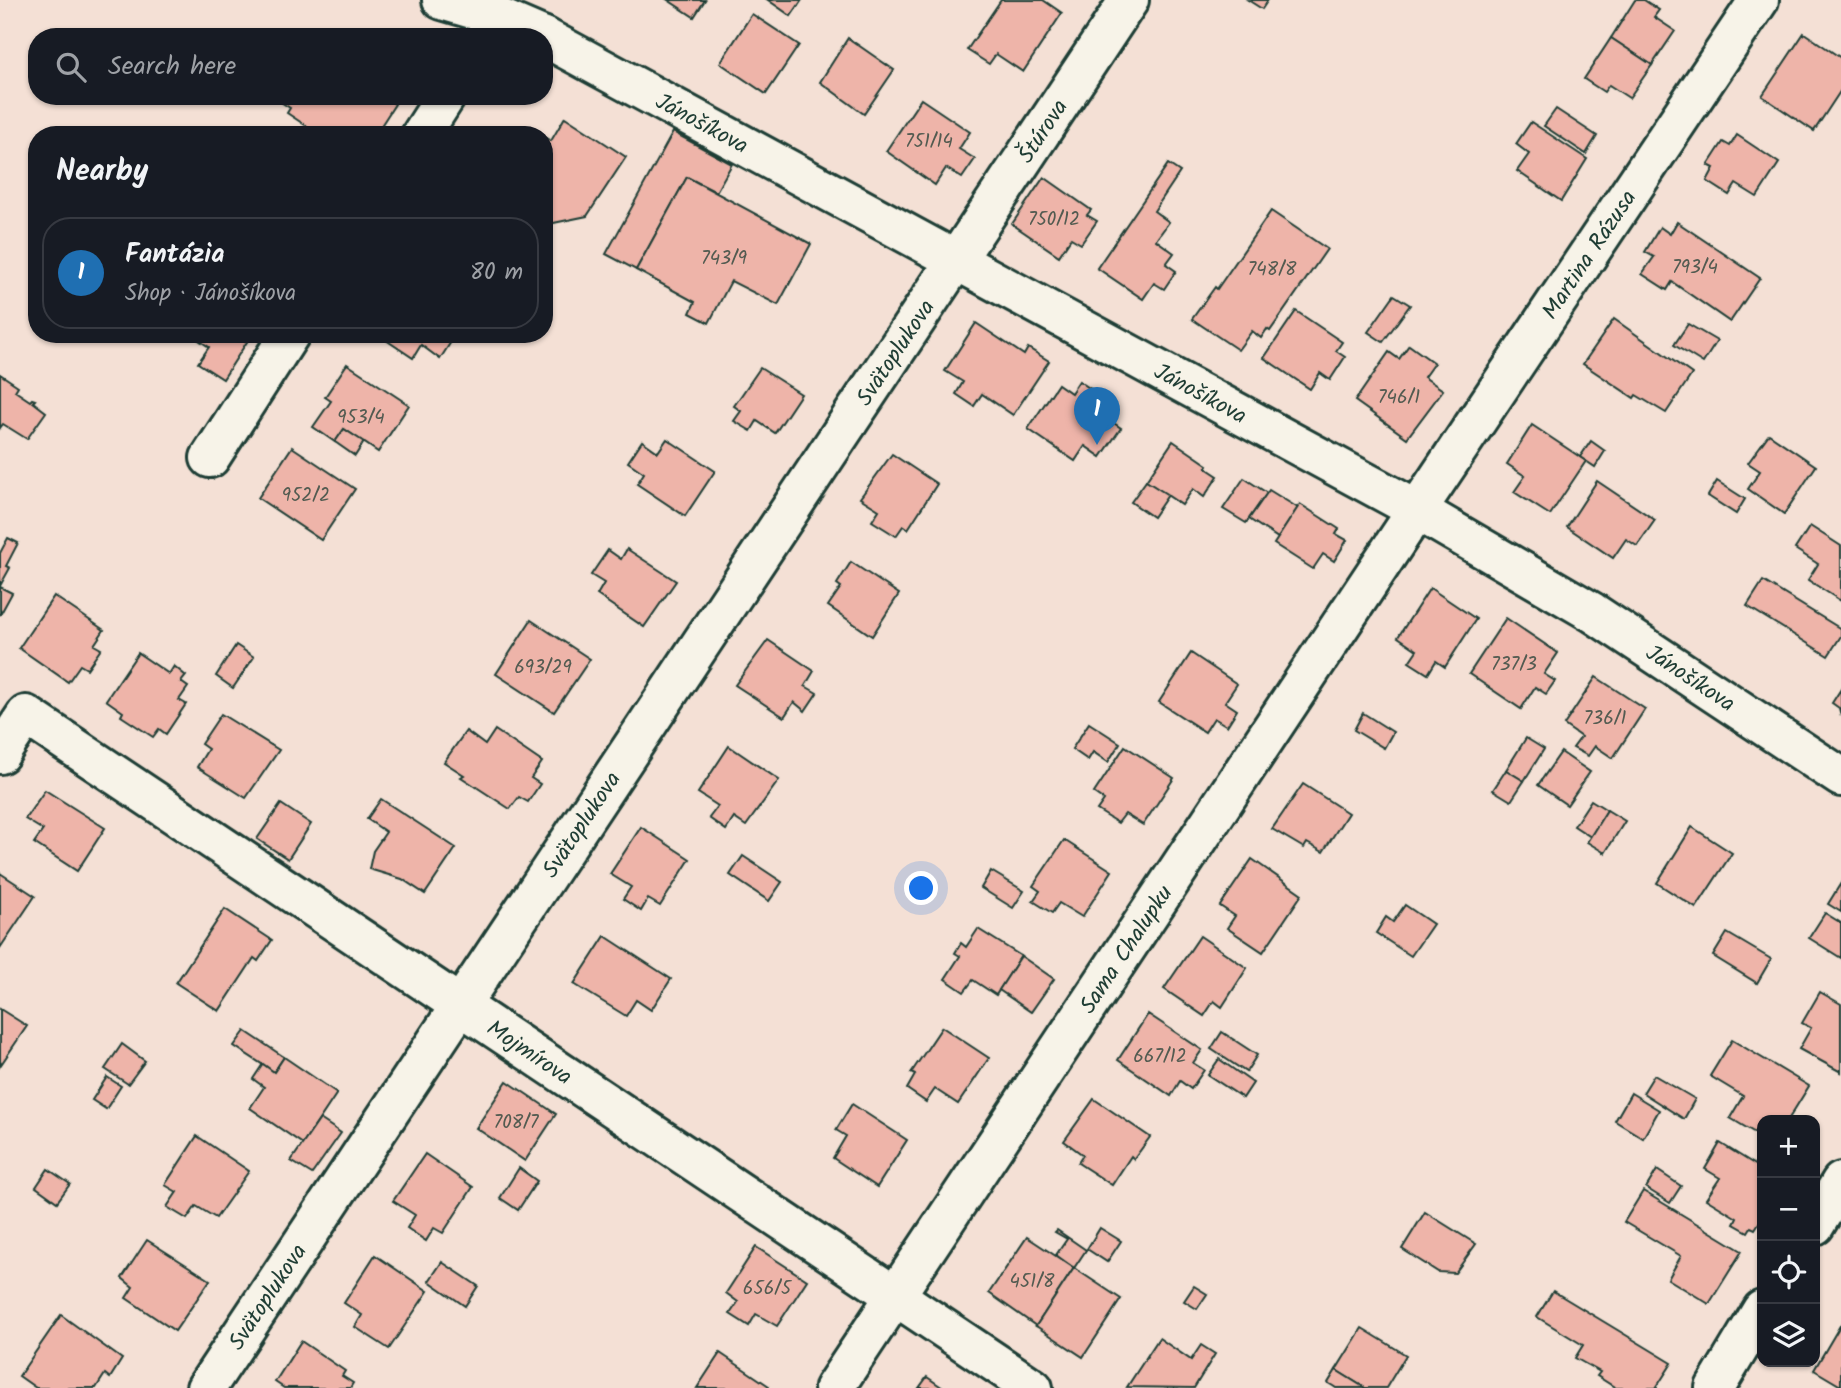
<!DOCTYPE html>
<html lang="en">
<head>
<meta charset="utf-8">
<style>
	:root { --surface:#171b24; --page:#242831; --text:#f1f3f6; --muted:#9ea1a6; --line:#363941; --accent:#1f6fb2 }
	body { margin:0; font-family:Kalam,sans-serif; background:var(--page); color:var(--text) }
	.controls { position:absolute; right:21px; bottom:21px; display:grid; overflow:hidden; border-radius:14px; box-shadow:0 2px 5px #0004 }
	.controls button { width:63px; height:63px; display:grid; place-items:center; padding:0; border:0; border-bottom:2px solid var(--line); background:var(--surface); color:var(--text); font:35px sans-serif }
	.you { position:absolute; left:922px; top:889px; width:24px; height:24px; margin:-18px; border:5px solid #fff; border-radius:50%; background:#1a73e8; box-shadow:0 0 0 10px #1a73e833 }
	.badge { display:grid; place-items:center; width:46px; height:46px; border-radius:50%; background:var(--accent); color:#fff; font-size:23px; font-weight:700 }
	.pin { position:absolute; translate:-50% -58px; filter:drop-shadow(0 2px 4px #0008) }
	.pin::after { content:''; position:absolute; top:37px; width:24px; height:21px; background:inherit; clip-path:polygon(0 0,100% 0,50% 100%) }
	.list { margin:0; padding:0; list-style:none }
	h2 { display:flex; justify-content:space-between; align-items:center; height:91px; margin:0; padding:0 28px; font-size:30px }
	h2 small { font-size:23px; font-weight:400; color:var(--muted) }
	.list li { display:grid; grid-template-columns:46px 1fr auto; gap:21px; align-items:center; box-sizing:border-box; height:112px; margin:0 14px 14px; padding:0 14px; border:2px solid var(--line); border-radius:28px }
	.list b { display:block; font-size:26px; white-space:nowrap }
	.list p { margin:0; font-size:23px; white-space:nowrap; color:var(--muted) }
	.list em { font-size:23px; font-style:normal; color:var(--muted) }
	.icon { flex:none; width:38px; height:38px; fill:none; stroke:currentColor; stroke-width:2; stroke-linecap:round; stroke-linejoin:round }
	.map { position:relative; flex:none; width:1841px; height:1388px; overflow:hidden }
	.search { position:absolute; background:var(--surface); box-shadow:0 2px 5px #0004; left:28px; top:28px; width:525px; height:77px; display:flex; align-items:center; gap:18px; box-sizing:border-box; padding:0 24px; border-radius:28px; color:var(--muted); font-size:26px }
	.panel { position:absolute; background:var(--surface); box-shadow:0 2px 5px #0004; left:28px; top:126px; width:525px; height:217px; border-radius:28px }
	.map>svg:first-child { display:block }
	.building { fill:#eeb4a9; stroke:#1f3d34; stroke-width:2 }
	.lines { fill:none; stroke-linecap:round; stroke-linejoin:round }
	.minor-casing { stroke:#1f3d34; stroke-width:44 }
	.minor { stroke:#f7f3e8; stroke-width:38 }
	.labels { text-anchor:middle; stroke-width:7; stroke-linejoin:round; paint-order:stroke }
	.number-label { font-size:19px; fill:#535b51 }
	.street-label { font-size:23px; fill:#1f3d34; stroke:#f7f3e8 }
</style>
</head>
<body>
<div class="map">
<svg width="1841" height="1388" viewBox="0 0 1841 1388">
	<rect width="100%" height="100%" fill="#f4e0d5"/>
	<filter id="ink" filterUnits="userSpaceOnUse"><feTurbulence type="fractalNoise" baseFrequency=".0143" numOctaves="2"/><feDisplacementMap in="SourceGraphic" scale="14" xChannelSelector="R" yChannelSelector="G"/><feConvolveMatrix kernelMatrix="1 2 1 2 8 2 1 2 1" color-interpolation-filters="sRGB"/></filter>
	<g filter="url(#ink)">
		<g class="building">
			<polygon points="668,0 705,0 694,17"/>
			<polygon points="768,0 802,0 791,16"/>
			<polygon points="1001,0 1043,0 1062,13 1023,72 996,54 989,64 967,50"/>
			<polygon points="1248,0 1268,0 1262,9"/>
			<polygon points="1635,0 1644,0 1659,10 1654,17 1675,31 1652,65 1611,38"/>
			<polygon points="752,14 799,45 766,94 720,63"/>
			<polygon points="1804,33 1841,58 1841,90 1814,131 1762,96"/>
			<polygon points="848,38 894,70 864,114 820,82"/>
			<polygon points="1611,38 1652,65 1629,98 1609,85 1604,92 1584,79"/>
			<polygon points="382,96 395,104 375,135 320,135 287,113 290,108 273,97"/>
			<polygon points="921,99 970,132 959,149 975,159 962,178 946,168 935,185 886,151"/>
			<polygon points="1556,109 1597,136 1586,154 1544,126"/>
			<polygon points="565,117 626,157 587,216 544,225 544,137 551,141"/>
			<polygon points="1531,122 1587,159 1561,201 1517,171 1529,154 1516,144"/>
			<polygon points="673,132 732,164 716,192 687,177 636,270 606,254"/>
			<polygon points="1737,135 1779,163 1757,197 1736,184 1729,195 1707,181 1714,168 1708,165 1723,142 1730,146"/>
			<polygon points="1168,164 1180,172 1154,211 1169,222 1156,240 1174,253 1166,264 1176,271 1164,289 1154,283 1143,299 1097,268"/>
			<polygon points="687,177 811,244 778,305 731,281 709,323 690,313 695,302 636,270"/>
			<polygon points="1044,177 1091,210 1087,215 1097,221 1081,244 1071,238 1059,256 1012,224"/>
			<polygon points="1271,211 1327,249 1270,331 1267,329 1261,338 1252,331 1238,350 1192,319 1215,287 1217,289"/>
			<polygon points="1677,222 1760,278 1730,322 1672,282 1667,290 1642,274 1654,257 1645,252 1660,227 1670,234"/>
			<polygon points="1394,295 1410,305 1383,342 1368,332"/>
			<polygon points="1296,311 1342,342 1336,351 1345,357 1330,380 1320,373 1310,389 1264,358"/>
			<polygon points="1614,319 1692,374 1666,413 1636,395 1634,398 1583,364"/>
			<polygon points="976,323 1024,355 1028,348 1049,361 1013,415 982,394 974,406 956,394 963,382 945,371"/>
			<polygon points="1688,324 1717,341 1703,363 1674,345"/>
			<polygon points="190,334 252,334 223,379 198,363 209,347"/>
			<polygon points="390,334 456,334 440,359 421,345 413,358 386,340"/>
			<polygon points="1409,345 1434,363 1424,377 1443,390 1407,438 1355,401 1389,352 1399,359"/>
			<polygon points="347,364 409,405 378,452 344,429 335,442 313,427 331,401 325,397"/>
			<polygon points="760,368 801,394 775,433 757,421 751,431 734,421 741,411 734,406"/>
			<polygon points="0,374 18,386 15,391 30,401 32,399 35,400 33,402 46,412 27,439 3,424 0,428"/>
			<polygon points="1079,381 1095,392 1086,404 1121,428 1101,457 1085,446 1075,461 1028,429 1058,384 1071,393"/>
			<polygon points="1532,425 1586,461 1550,515 1514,492 1525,476 1507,464"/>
			<polygon points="344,429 364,442 355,456 335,442"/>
			<polygon points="1769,434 1816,466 1784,514 1748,489 1760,471 1748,463"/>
			<polygon points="667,439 715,471 685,516 637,484 644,473 628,462 642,441 658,452"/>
			<polygon points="1173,441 1208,465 1206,468 1218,476 1204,497 1193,489 1182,505 1146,481"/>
			<polygon points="1591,441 1605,451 1595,467 1580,457"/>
			<polygon points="292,447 355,489 321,540 258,498"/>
			<polygon points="892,454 937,484 908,529 903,526 896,536 872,521 879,510 860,498"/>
			<polygon points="1244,478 1267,493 1246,523 1223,509"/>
			<polygon points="1146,481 1168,495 1153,517 1131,502"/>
			<polygon points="1597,481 1655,520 1637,546 1626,539 1613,558 1567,527"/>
			<polygon points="1717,481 1745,499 1736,514 1708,496"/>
			<polygon points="1269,490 1298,508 1278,538 1249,519"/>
			<polygon points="1300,504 1339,529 1336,534 1347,540 1334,561 1323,554 1313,569 1274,544"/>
			<polygon points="1810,526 1841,546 1841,601 1808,580 1818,564 1795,549"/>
			<polygon points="8,538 18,543 6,566 10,568 0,586 0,553"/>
			<polygon points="627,549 676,581 644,627 597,595 604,583 591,575 608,550 621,559"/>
			<polygon points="851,562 899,594 872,636 828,606 841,587 837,584"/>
			<polygon points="1763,581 1841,629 1841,636 1828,656 1747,606"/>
			<polygon points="0,587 12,593 0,615"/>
			<polygon points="1430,588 1476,619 1445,667 1436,661 1428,674 1409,662 1417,650 1398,637"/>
			<polygon points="54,596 104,630 94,645 101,649 87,669 80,665 68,682 19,648"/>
			<polygon points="1506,618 1558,653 1544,674 1555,681 1546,694 1535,687 1521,709 1469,674"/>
			<polygon points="531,620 590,659 554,712 496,674"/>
			<polygon points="768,640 814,671 805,686 817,693 805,711 794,702 784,717 735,685"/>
			<polygon points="236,645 254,657 233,688 216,676"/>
			<polygon points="138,653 169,674 174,666 186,676 181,682 188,687 179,700 186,704 166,734 159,729 153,737 121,716 123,712 106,700"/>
			<polygon points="1191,653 1237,684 1225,702 1237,710 1227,726 1214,718 1205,732 1159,702"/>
			<polygon points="1596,677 1645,709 1613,758 1595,746 1588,756 1573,748 1581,737 1564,725"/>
			<polygon points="1841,689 1841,716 1839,708 1832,703"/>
			<polygon points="1363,713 1393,732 1384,748 1354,730"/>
			<polygon points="221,714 279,750 246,798 197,767 208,749 201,744"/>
			<polygon points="1089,723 1120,743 1108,762 1093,752 1088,760 1072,749"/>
			<polygon points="495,730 542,762 531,778 540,784 528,802 519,797 510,809 461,777 464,775 444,762 466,731 485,745"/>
			<polygon points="1526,738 1544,749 1524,781 1506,770"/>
			<polygon points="729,746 779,780 746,826 734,818 726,830 709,818 718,806 698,793"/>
			<polygon points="1125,746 1174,778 1143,825 1125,814 1118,823 1097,810 1104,800 1094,793"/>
			<polygon points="1561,752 1590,772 1567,805 1538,785"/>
			<polygon points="1506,770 1524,781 1511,801 1493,790"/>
			<polygon points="1303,784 1348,813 1323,852 1307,843 1304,848 1272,829"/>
			<polygon points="45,790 105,828 77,871 34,843 43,830 25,819"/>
			<polygon points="381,799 456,848 425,894 402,879 369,869 373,851 386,832 367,819"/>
			<polygon points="1591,800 1607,810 1591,837 1574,826"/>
			<polygon points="281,804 311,824 288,859 257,839"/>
			<polygon points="1607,810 1625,821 1605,853 1587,842"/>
			<polygon points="641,827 690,859 660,906 648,899 641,911 623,899 631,887 610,874"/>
			<polygon points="1692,827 1732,853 1696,908 1657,883"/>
			<polygon points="1064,840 1112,871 1082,917 1059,903 1052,913 1033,901 1040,891 1033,886"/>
			<polygon points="743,856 782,882 769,901 730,875"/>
			<polygon points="1252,859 1302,894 1263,952 1227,928 1235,916 1220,906"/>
			<polygon points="991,871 1024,891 1013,908 981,888"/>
			<polygon points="0,873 35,896 0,948"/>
			<polygon points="1841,883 1841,912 1828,904"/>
			<polygon points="1405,905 1433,924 1411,956 1376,933 1386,917 1393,922"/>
			<polygon points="225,909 272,940 258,961 254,958 219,1011 176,983"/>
			<polygon points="1825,913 1841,923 1841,958 1809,938"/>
			<polygon points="978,929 1021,956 996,995 973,980 964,992 945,979 960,956 955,953 961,943 966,947"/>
			<polygon points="1727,933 1771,959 1757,983 1713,956"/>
			<polygon points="605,936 671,979 651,1010 636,1000 626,1016 574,984"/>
			<polygon points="1200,936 1247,968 1222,1007 1214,1001 1204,1016 1164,989"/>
			<polygon points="1021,956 1054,979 1031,1012 999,990"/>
			<polygon points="1820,992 1841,1004 1841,1072 1799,1049 1811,1028 1802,1023"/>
			<polygon points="0,1009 27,1026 0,1066"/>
			<polygon points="1148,1014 1202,1050 1193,1063 1204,1070 1191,1089 1180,1081 1171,1096 1118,1060"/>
			<polygon points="942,1027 989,1058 958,1104 935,1089 926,1102 907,1089 915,1075 911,1073"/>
			<polygon points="245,1031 284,1057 274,1072 234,1046"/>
			<polygon points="1222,1032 1257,1055 1246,1072 1211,1049"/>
			<polygon points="1732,1040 1809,1086 1788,1120 1762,1120 1762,1137 1730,1118 1743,1096 1710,1076"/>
			<polygon points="122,1044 145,1061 128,1084 105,1069"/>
			<polygon points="284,1057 337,1093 303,1144 250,1108 264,1087 253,1079 263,1064 274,1072"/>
			<polygon points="1219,1059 1253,1083 1243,1098 1208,1075"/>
			<polygon points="1654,1075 1695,1099 1684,1119 1643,1093"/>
			<polygon points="107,1077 121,1086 106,1109 92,1100"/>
			<polygon points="507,1081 556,1114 525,1161 476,1128"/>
			<polygon points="1631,1093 1659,1110 1643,1138 1615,1121"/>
			<polygon points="1094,1099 1150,1137 1134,1159 1131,1156 1112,1185 1078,1163 1083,1155 1064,1141"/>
			<polygon points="852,1104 907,1140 877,1187 833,1158 846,1136 836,1130"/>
			<polygon points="320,1119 341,1133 312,1174 291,1161"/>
			<polygon points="197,1136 249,1171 216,1218 196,1206 187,1219 167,1207 177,1192 165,1185"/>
			<polygon points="1720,1143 1762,1169 1762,1218 1755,1229 1751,1227 1748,1232 1734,1224 1737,1218 1706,1199 1720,1178 1705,1169"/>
			<polygon points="425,1154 473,1187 443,1233 434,1228 426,1241 407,1228 415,1215 393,1201"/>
			<polygon points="519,1168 537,1181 518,1210 500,1198"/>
			<polygon points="48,1169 70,1184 57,1202 36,1187"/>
			<polygon points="1657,1170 1681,1186 1670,1203 1646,1188"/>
			<polygon points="1643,1191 1742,1251 1709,1304 1668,1279 1681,1256 1624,1222"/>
			<polygon points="1425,1212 1476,1244 1455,1273 1438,1272 1402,1249"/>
			<polygon points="1100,1228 1121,1241 1107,1262 1087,1249"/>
			<polygon points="1057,1230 1086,1250 1074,1268 1056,1255 1067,1239 1055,1232"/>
			<polygon points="1027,1237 1074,1268 1036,1326 989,1293"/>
			<polygon points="147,1240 210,1280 175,1331 126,1298 133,1287 122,1278"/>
			<polygon points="756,1247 807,1280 777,1326 756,1314 749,1326 730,1314 738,1302 726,1293"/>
			<polygon points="375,1255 428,1291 389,1349 355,1327 362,1315 344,1303"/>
			<polygon points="442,1262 478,1286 465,1306 429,1281"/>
			<polygon points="1074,1268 1121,1299 1083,1357 1036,1326"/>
			<polygon points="1194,1286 1207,1294 1197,1309 1184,1301"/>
			<polygon points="1553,1291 1672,1363 1656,1388 1616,1388 1597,1376 1600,1372 1575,1358 1583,1345 1537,1317"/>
			<polygon points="61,1315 122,1359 110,1378 105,1374 96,1388 36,1388 19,1376"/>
			<polygon points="1841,1324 1841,1386 1814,1370"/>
			<polygon points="1362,1328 1406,1355 1386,1388 1365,1388 1336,1370"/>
			<polygon points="1159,1338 1191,1360 1201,1345 1215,1354 1194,1388 1127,1387"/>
			<polygon points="301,1341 345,1371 342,1376 353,1383 350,1388 284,1388 275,1382"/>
			<polygon points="720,1353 769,1386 768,1388 697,1388"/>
			<polygon points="1336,1370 1365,1388 1336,1388 1333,1386 1328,1383"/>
			<polygon points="927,1377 943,1388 919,1388"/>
		</g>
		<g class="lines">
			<g class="minor-casing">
				<g id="minor">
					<polyline points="442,0 493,15 544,37"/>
					<path id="s1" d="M544 37 1417 510 1592 612 1841 777"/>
					<polyline points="421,135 446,96"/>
					<polyline points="210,458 290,334"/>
					<path id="s2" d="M0 754 26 715 1033 1388"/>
					<polyline points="1815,1225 1841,1182"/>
					<path id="s3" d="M206 1388 1129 0"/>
					<path id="s4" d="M834 1388 1417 510 1759 0"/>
					<polyline points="1715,1388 1762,1310"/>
				</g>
			</g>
			<use href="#minor" class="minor"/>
		</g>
	</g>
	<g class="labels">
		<g class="number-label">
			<text x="929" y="147">751/14</text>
			<text x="1054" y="225">750/12</text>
			<text x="724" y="264">743/9</text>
			<text x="1695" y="273">793/4</text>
			<text x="1272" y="275">748/8</text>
			<text x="1399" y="403">746/1</text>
			<text x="361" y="423">953/4</text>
			<text x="306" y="501">952/2</text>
			<text x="1514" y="670">737/3</text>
			<text x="543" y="673">693/29</text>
			<text x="1605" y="724">736/1</text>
			<text x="1160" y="1062">667/12</text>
			<text x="516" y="1128">708/7</text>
			<text x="1032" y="1287">451/8</text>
			<text x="767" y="1294">656/5</text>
		</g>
		<g class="street-label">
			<text dy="8" stroke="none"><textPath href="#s1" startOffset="180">Jánošíkova</textPath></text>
			<text dy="8" stroke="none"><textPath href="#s3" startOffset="1510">Štúrova</textPath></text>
			<text dy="8" stroke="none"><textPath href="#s4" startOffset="1362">Martina Rázusa</textPath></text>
			<text dy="8" stroke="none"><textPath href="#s3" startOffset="1244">Svätoplukova</textPath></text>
			<text dy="8" stroke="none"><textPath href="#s1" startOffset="747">Jánošíkova</textPath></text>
			<text dy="8" stroke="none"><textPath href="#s1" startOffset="1314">Jánošíkova</textPath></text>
			<text dy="8" stroke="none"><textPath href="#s3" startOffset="677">Svätoplukova</textPath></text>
			<text dy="8" stroke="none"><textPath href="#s4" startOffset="527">Sama Chalupku</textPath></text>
			<text dy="8" stroke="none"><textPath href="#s2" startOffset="653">Mojmírova</textPath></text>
			<text dy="8" stroke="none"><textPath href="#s3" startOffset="110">Svätoplukova</textPath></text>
		</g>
	</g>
</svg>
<div class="controls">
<button>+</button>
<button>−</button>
<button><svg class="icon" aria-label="locate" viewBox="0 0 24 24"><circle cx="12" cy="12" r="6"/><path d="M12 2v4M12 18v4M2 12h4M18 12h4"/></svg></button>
<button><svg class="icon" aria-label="layers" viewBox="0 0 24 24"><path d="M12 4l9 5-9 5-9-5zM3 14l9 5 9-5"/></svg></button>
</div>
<div class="you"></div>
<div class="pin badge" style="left:1097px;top:445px">1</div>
<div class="search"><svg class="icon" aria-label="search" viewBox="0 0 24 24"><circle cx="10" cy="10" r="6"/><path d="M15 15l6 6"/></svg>Search here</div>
<section class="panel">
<h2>Nearby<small></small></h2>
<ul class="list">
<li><span class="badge">1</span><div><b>Fantázia</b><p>Shop · Jánošíkova</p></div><em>80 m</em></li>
</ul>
</section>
</div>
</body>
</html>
